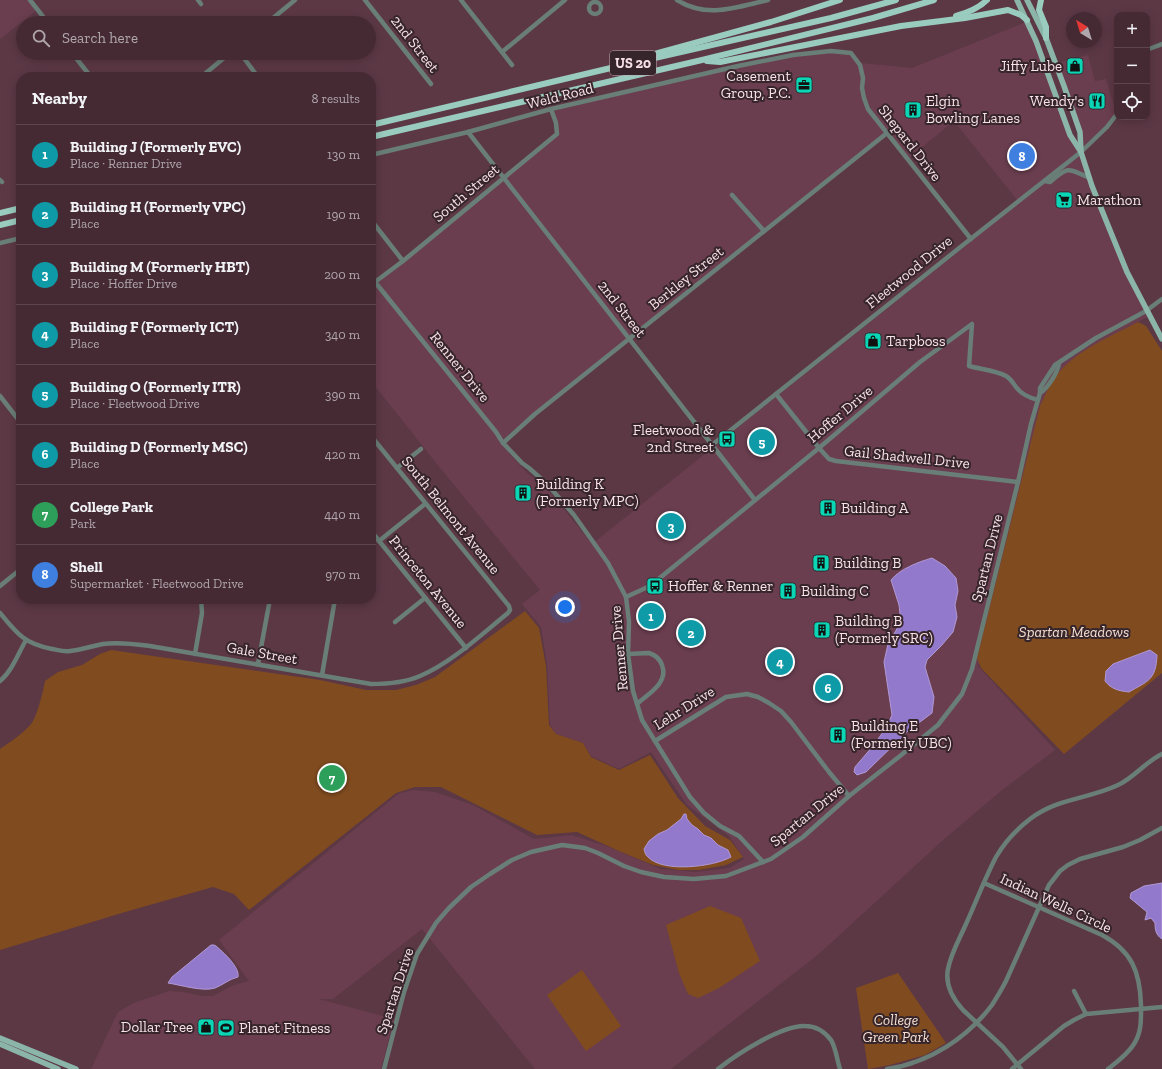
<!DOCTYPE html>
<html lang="en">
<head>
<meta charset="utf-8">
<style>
	:root { --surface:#452a34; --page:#4c323c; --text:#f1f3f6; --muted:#b0a7ac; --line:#5d464f; --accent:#e69b98 }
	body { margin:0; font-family:"Zilla Slab",serif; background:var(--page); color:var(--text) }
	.controls { position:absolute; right:12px; top:12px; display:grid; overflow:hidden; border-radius:8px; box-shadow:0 2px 10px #0003 }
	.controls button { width:36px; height:36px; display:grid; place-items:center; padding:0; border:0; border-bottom:1px solid var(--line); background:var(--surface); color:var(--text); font:20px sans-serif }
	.compass { position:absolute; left:1066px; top:12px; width:36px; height:36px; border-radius:50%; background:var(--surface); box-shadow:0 2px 10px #0003; rotate:322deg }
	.you { position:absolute; left:565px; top:607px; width:14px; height:14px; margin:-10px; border:3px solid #fff; border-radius:50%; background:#1a73e8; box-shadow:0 0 0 6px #1a73e833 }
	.badge { display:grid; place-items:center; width:26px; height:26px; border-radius:50%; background:var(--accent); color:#fff; font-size:13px; font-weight:700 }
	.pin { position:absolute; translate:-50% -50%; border:2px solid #fff; box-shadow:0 1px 4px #0006 }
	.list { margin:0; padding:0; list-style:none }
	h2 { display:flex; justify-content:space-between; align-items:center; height:52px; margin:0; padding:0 16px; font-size:17px }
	h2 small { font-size:13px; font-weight:400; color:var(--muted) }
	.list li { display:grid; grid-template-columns:26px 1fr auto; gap:12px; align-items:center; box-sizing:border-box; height:60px; padding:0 16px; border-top:1px solid var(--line) }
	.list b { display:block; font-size:15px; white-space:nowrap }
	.list p { margin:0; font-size:13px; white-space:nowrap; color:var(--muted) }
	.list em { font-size:13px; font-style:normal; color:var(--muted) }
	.icon { flex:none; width:22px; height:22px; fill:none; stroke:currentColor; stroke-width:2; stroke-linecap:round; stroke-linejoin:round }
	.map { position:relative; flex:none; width:1162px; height:1069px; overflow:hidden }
	.search { position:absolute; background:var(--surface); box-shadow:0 2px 10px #0003; left:16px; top:16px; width:360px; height:44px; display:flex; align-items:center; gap:10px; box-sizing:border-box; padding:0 14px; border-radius:22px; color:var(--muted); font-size:15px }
	.panel { position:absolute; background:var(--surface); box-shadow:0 2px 10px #0003; left:16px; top:72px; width:360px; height:532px; border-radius:16px }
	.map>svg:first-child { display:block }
	.built { fill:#6a3e4f }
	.green { fill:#804b1f }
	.water { fill:#9279cc; stroke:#b198d4 }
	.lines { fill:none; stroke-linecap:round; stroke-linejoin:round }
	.minor { stroke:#6a7e78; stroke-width:4.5 }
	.major { stroke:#8cb5aa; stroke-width:5.5 }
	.highway { stroke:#99cbbe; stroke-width:6 }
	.labels { text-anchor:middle; stroke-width:4; stroke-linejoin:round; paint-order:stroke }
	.shield { fill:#36252b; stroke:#bea9af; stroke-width:1 }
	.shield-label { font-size:14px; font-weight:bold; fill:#f9e1e8 }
	.street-label { font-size:15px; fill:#f9e1e8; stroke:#36252b }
	.poi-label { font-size:15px; fill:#f9e1e8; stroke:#36252b; text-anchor:start }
	.park-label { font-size:15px; font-style:italic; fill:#f4dfd0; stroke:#36252b }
</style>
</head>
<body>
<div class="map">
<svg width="1162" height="1069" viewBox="0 0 1162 1069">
	<rect width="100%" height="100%" fill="#5c3845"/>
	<g class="built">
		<polygon points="0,0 28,0 37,10 0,39"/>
		<polygon points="1026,22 1080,152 1018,201 954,121 909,158 873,114 866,98 861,63 912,68"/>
		<polygon points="831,53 850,54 859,65 861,78 863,98 885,133 499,442 527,473 545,486 592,544 1081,154 1105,218 1113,244 1147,317 1091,348 1001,577 978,666 1055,750 1001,791 943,840 820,953 671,1069 535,1069 422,929 333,999 319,999 394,1019 381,1069 91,1069 118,1012 134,1003 169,991 183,992 202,996 213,996 234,985 249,981 219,940 398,794 412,790 435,792 473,805 534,839 572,835 606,846 661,869 695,872 730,868 744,859 729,836 687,805 651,752 619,769 591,756 583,743 556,734 550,725 547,664 541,627 522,604 540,590 441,469 371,381 371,287 559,134 553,111 737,67 790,57"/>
		<polygon points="1088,55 1095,81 1106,79 1116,113 1106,127 1082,150 1081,131 1057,63"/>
	</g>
	<g class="green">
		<path d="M1138 322 1146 326 1162 351V673L1064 754 981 668 977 658 1040 406C1045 396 1049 385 1056 376 1076 350 1110 337 1138 322Z"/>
		<path d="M525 611 539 628 546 666 549 725 556 734 583 743 591 757 619 770 650 755 678 798 705 826 730 840 743 857 726 865 699 870H678L653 865 621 852 577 832 537 835 441 787H415L396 793 249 910 234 894 213 887 125 912 0 950V749C9 743 28 730 33 721 38 712 43 692 45 681L58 672 82 665 100 654 111 650 320 680 366 690H396L416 685 435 677Z"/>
		<polygon points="710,906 741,918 760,961 719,988 698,998 688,994 679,973 666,925"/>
		<polygon points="582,970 621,1026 586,1051 547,995"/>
		<polygon points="898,973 946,1043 925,1055 890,1065 868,1069 856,988"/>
	</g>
	<g class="water">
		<path d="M932 558 945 566 956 578 958 591 955 605 957 617 953 632 941 646 927 660 925 667 934 697 932 713 908 731 866 772 857 775 854 772 855 767 873 746 886 728 892 715 884 662 888 644 901 622 899 605 891 580C900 569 918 562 932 558Z"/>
		<path d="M1150 650 1157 655C1156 680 1148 681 1129 692 1119 691 1111 689 1105 681L1106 671 1113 664Z"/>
		<path d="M684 814H686L687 819 692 825 698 829 704 835 711 838 718 845 728 850 731 857C713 867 663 873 648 857 645 855 645 852 644 849L649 841 658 834 667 830 681 819Z"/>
		<path d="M1162 883V939C1156 935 1155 930 1155 923L1151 918 1145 920 1147 912 1130 898 1131 893 1144 886Z"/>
		<path d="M211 945H214L216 946C223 952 240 967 238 977 229 979 223 985 215 988 203 992 181 985 168 983L172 977Z"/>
	</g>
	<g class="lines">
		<g class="minor">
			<polyline points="30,0 48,23"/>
			<polyline points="198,0 201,4"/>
			<polyline points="365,0 431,84"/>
			<polyline points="461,0 512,65"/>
			<path d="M677 0C707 19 737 7 768 0"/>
			<circle cx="595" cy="8" r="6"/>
			<polyline points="267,23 295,0"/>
			<polyline points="1147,51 1149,49 1162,44"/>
			<polyline points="502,52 565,0"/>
			<polyline points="72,53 91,77"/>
			<polyline points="240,53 258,77"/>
			<polyline points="201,77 230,53"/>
			<polyline points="468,132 755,500"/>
			<polyline points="371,155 468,132 551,109 738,66 793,55 831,51 851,53 860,65 863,78 862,88 864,98 868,109 887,133 971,239"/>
			<polyline points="0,180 2,182"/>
			<path d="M1045 181 1050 182C1069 165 1068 169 1090 178"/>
			<polyline points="732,195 764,231"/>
			<polyline points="371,220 403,261"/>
			<polyline points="0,243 21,238"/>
			<polyline points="375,282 496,432 503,443 522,463 529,468 547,484 574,515 608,563 626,597 629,622 628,654 633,691 642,720 655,741 690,797 704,813 720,826 739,836 763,862"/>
			<polyline points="371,285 403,261 557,134 556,123 551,109"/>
			<polyline points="371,393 373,391"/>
			<path d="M1040 393C1048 388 1058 372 1059 363"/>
			<polyline points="776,394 819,448 829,459 836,461 1018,482"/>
			<polyline points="0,396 21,423"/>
			<polyline points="503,443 535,414 887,133"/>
			<polyline points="712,445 963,245 1081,152 1107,127 1117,114"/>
			<polyline points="397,468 421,449"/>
			<polyline points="371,531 466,648"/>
			<polyline points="379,541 425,504"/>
			<polyline points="0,586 21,569"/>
			<path d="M626 597 650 586 819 448 920 362 972 324 969 366C979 369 996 370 1006 376 1011 379 1013 383 1016 387 1021 394 1030 398 1038 400"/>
			<path d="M0 613C17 634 25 644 52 649 58 650 64 652 70 651 81 650 92 646 103 644 119 642 134 644 150 646L371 684C388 684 404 683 420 676 451 663 482 634 508 613L510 610 509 606 371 436"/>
			<polyline points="395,622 425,598"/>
			<polyline points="195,654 202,613 201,599"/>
			<path d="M628 654 649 653C655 655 660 659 662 665 669 683 648 694 637 704"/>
			<polyline points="258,664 270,599"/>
			<polyline points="322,675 335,599"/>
			<path d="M0 681C12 671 18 654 26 640"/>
			<polyline points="655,741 726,697 747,694 758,697 769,703 781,711 791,722 829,772 849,796"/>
			<path d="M984 883 1102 935C1132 951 1140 972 1141 1005 1141 1019 1142 1031 1134 1044 1128 1054 1117 1062 1108 1069"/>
			<polyline points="1074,991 1086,1014"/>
			<polyline points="384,1069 404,992 417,954 436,923 449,908 471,887 490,874 512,860 531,852 562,845 585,848 598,853 624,866 641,872 664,877 694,879 726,876 771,859 803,837 849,796 900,756 938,725 962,694 972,669 1018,482 1031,424 1040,393 1040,388 1055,365 1096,338 1146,311 1162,299"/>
			<path d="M718 1069C737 1054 782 1025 805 1026 816 1026 824 1031 831 1040 836 1048 837 1060 840 1069"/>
			<path d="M887 1069C929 1063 967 1038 992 1005 997 997 1002 989 1006 981L1049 885 1060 871 1068 865 1080 859 1123 847 1140 840 1162 828"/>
			<polyline points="1012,1069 1064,1026 1074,1020 1086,1014 1162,1007"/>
			<path d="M1021 1069 1003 1047 963 1010C953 999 945 984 948 969 951 953 960 938 966 924 976 902 985 878 996 857 1004 843 1017 829 1030 819 1057 798 1089 799 1118 785 1134 778 1145 762 1162 754"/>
		</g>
		<g class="major">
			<polyline points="1017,0 1036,41 1070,135 1081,152 1092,186 1127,272 1162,339"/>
			<polyline points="1027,0 1046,38 1064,86 1080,132 1081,152"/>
			<polyline points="0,1038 76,1069"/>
			<polyline points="0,1044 58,1069"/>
		</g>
		<g class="highway">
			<polyline points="1041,0 1039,10 1046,27 1046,38"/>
			<path d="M956 16C967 13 978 9 987 0"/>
			<polyline points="651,55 771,22 840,0"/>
			<polyline points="707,61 720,62 901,26 965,18 1008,10 1021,15 1027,20"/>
			<polyline points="371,125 615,67 831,18 896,0"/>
			<polyline points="371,137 702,60 873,18 934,0"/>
			<polyline points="0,213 21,208"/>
			<polyline points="0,225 21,220"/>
		</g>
	</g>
	<defs>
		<g id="shop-square" transform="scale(0.9)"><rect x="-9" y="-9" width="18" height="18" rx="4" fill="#0ad5b5" stroke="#36252b"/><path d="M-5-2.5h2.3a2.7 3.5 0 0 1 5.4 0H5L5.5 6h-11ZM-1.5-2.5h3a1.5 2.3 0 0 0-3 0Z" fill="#111"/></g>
		<g id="office-square" transform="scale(0.9)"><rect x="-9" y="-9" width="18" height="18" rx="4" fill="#0ad5b5" stroke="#36252b"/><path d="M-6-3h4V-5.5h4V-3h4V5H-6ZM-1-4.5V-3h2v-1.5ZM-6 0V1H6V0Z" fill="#111"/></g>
		<g id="restaurant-square" transform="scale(0.9)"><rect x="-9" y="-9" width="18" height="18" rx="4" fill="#0ad5b5" stroke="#36252b"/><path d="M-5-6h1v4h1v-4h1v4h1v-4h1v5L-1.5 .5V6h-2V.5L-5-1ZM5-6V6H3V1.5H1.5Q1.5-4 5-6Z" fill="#111"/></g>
		<g id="building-square" transform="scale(0.9)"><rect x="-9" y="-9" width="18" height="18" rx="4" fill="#0ad5b5" stroke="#36252b"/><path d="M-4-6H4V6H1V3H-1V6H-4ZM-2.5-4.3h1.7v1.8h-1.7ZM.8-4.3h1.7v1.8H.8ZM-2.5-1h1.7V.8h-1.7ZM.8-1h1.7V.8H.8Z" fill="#111"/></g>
		<g id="supermarket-square" transform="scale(0.9)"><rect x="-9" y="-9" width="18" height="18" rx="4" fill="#0ad5b5" stroke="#36252b"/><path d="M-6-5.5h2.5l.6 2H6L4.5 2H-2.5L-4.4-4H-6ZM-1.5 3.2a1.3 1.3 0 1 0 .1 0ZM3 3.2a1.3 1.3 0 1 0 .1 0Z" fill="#111"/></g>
		<g id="bus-square" transform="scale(0.9)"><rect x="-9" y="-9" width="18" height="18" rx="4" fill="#0ad5b5" stroke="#36252b"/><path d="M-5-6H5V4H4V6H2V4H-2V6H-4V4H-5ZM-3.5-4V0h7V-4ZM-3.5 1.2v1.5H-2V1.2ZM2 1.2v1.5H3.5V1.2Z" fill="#111"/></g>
		<g id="stadium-square" transform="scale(0.9)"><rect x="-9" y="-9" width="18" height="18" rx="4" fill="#0ad5b5" stroke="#36252b"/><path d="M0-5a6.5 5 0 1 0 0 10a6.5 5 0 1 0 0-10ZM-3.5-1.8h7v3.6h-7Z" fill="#111"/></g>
	</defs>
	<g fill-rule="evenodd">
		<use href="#shop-square" x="1075" y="66"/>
		<use href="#office-square" x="804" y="85"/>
		<use href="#restaurant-square" x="1097" y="101"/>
		<use href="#building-square" x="913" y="110"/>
		<use href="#supermarket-square" x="1064" y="200"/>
		<use href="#shop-square" x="873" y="341"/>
		<use href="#bus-square" x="727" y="439"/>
		<use href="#building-square" x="523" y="493"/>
		<use href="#building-square" x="828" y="508"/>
		<use href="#building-square" x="821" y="563"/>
		<use href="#bus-square" x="655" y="586"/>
		<use href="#building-square" x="788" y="591"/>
		<use href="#building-square" x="822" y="630"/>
		<use href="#building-square" x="838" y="735"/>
		<use href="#shop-square" x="206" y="1027"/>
		<use href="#stadium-square" x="226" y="1028"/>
	</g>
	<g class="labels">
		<rect class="shield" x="610" y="51" width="46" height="24" rx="3"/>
		<g class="shield-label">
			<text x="633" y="68">US 20</text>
		</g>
		<g class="street-label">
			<text transform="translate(415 44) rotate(52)" y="5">2nd Street</text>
			<text transform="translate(560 96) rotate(-14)" y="5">Weld Road</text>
			<text transform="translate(910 143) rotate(52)" y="5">Shepard Drive</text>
			<text transform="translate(466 193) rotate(-40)" y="5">South Street</text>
			<text transform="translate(909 272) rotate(-39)" y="5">Fleetwood Drive</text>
			<text transform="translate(686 278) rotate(-39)" y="5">Berkley Street</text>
			<text transform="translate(622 309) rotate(52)" y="5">2nd Street</text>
			<text transform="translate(460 367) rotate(51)" y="5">Renner Drive</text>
			<text transform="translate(840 414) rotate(-40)" y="5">Hoffer Drive</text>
			<text transform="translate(907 457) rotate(6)" y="5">Gail Shadwell Drive</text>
			<text transform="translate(451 515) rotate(51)" y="5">South Belmont Avenue</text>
			<text transform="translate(987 558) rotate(-76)" y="5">Spartan Drive</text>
			<text transform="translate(428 582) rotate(51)" y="5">Princeton Avenue</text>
			<text transform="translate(619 648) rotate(-95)" y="5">Renner Drive</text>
			<text transform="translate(262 653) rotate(10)" y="5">Gale Street</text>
			<text transform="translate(684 708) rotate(-32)" y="5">Lehr Drive</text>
			<text transform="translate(807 815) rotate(-39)" y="5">Spartan Drive</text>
			<text transform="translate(1056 903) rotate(25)" y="5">Indian Wells Circle</text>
			<text transform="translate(395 991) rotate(-72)" y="5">Spartan Drive</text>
		</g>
		<g class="poi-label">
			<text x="1062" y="71" text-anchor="end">Jiffy Lube</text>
			<text x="791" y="81" text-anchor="end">Casement<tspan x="791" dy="17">Group, P.C.</tspan></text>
			<text x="926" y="106">Elgin<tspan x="926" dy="17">Bowling Lanes</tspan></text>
			<text x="1084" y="106" text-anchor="end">Wendy's</text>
			<text x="1077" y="205">Marathon</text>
			<text x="886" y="346">Tarpboss</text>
			<text x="714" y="435" text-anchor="end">Fleetwood &amp;<tspan x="714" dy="17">2nd Street</tspan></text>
			<text x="536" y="489">Building K<tspan x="536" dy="17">(Formerly MPC)</tspan></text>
			<text x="841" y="513">Building A</text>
			<text x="834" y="568">Building B</text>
			<text x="668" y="591">Hoffer &amp; Renner</text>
			<text x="801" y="596">Building C</text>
			<text x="835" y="626">Building B<tspan x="835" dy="17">(Formerly SRC)</tspan></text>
			<text x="851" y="731">Building E<tspan x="851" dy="17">(Formerly UBC)</tspan></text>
			<text x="193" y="1032" text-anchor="end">Dollar Tree</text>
			<text x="239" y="1033">Planet Fitness</text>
		</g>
		<g class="park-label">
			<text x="1074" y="637">Spartan Meadows</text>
			<text x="896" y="1025">College<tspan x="896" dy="17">Green Park</tspan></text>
		</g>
	</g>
</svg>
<div class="controls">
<button>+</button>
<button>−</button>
<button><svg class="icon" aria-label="locate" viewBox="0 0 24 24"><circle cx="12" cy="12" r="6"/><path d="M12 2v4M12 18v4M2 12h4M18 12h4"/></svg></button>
</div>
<svg class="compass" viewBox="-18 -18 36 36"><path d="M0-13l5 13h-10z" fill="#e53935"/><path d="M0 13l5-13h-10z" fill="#b0a7ac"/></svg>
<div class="you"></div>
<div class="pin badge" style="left:651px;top:616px;background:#0f9aa8">1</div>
<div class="pin badge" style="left:691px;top:633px;background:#0f9aa8">2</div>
<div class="pin badge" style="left:671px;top:526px;background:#0f9aa8">3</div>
<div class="pin badge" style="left:780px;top:662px;background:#0f9aa8">4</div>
<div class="pin badge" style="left:762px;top:442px;background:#0f9aa8">5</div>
<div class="pin badge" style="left:828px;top:688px;background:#0f9aa8">6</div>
<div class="pin badge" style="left:332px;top:778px;background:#2e9e5b">7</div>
<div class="pin badge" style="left:1022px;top:156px;background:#3f7fe0">8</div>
<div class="search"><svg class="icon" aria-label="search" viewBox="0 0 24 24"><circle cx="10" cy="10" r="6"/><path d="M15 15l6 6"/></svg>Search here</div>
<section class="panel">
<h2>Nearby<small>8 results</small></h2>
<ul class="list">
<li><span class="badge" style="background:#0f9aa8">1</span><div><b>Building J (Formerly EVC)</b><p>Place · Renner Drive</p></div><em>130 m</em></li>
<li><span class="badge" style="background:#0f9aa8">2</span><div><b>Building H (Formerly VPC)</b><p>Place</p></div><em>190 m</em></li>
<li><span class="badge" style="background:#0f9aa8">3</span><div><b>Building M (Formerly HBT)</b><p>Place · Hoffer Drive</p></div><em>200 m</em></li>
<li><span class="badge" style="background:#0f9aa8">4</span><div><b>Building F (Formerly ICT)</b><p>Place</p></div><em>340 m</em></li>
<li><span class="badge" style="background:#0f9aa8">5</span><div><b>Building O (Formerly ITR)</b><p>Place · Fleetwood Drive</p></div><em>390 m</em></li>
<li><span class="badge" style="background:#0f9aa8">6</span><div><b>Building D (Formerly MSC)</b><p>Place</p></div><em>420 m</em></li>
<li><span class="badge" style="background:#2e9e5b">7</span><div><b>College Park</b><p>Park</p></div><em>440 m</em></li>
<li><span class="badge" style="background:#3f7fe0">8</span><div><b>Shell</b><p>Supermarket · Fleetwood Drive</p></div><em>970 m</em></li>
</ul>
</section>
</div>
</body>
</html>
